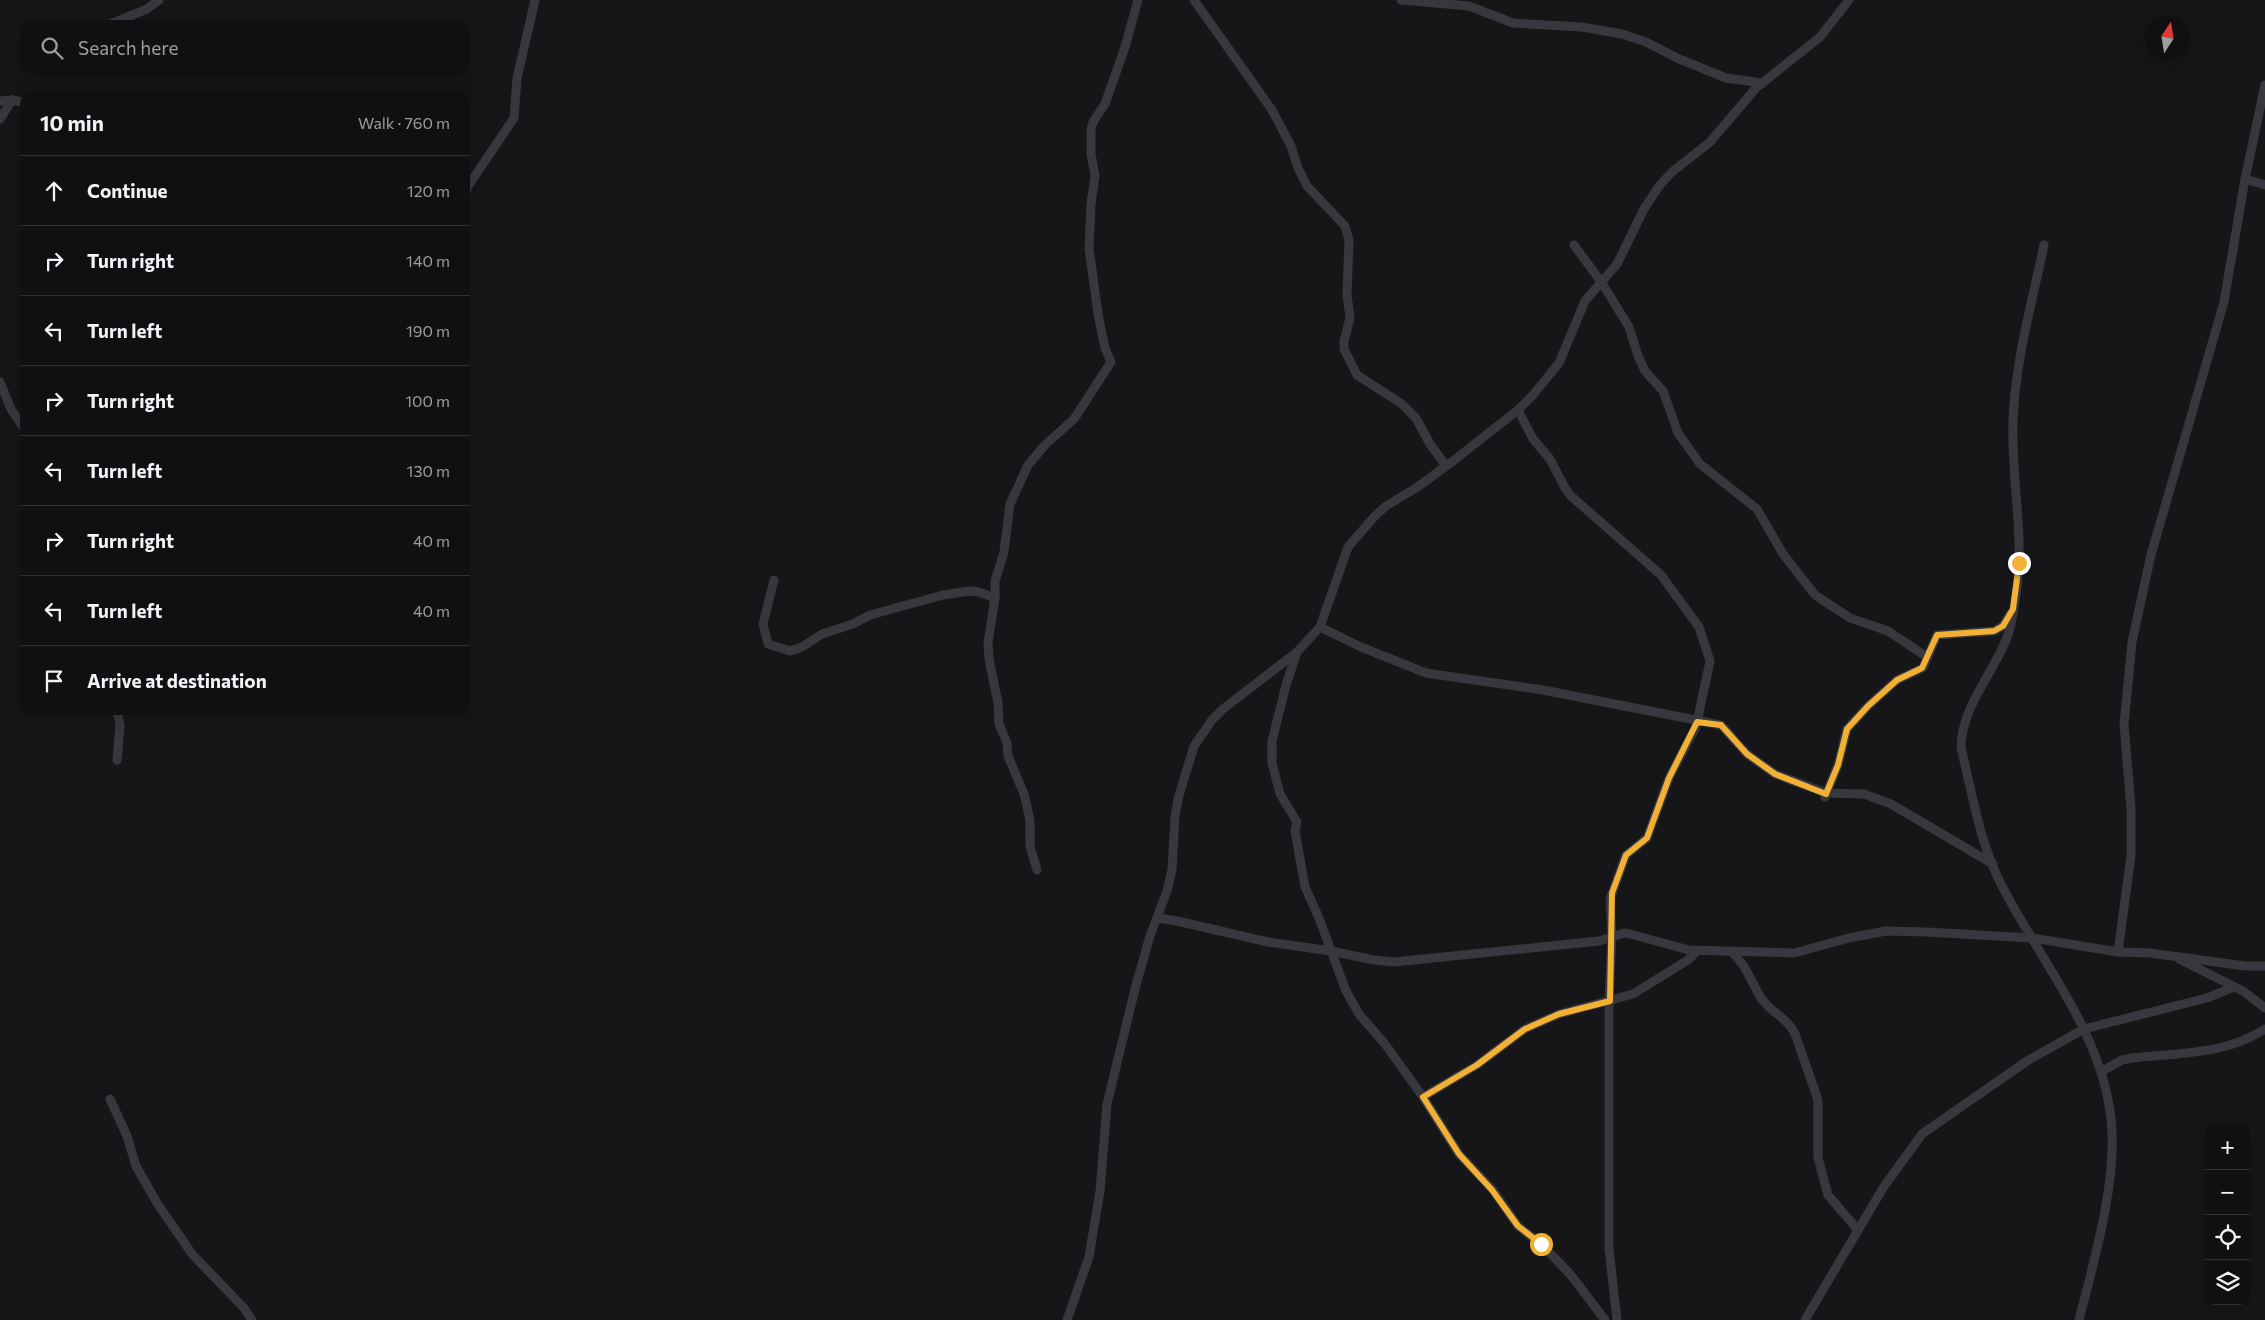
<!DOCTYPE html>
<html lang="en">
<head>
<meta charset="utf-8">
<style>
	:root { --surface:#101012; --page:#19191b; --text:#f1f3f6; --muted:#9c9d9f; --line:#303032 }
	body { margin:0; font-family:Commissioner,sans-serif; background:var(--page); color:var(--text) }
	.controls { position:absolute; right:15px; bottom:15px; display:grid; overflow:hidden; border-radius:10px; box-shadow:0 5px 20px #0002 }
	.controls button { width:45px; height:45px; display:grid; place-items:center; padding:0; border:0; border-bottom:1px solid var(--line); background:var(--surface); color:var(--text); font:25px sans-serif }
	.compass { position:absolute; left:2145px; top:15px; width:45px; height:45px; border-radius:50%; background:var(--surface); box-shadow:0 5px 20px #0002; rotate:12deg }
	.stop { position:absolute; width:15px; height:15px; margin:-11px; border:4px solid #f2b134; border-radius:50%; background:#fff }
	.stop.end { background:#f2b134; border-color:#fff; box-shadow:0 1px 5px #0008 }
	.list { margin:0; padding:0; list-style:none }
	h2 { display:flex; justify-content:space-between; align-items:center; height:65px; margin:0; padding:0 20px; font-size:21px }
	h2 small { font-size:16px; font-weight:400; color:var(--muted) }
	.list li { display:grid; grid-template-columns:32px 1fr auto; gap:15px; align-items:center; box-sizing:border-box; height:70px; padding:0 20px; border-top:1px solid var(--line) }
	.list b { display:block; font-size:19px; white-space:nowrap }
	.list em { font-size:16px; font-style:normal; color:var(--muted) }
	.icon { flex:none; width:28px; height:28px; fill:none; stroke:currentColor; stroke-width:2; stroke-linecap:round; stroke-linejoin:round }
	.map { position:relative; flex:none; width:2265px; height:1320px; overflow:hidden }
	.search { position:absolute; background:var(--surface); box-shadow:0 5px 20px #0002; left:20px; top:20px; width:450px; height:55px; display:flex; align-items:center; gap:12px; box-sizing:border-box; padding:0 18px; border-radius:15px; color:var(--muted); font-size:19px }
	.panel { position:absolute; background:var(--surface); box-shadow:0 5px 20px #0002; left:20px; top:90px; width:450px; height:625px; border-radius:15px }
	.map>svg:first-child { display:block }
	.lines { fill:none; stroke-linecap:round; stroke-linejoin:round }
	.minor { stroke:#37383d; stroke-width:9 }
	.route { stroke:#f2b134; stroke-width:6 }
</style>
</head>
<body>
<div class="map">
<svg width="2265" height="1320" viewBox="0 0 2265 1320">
	<rect width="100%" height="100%" fill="#161618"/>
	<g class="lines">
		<g class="minor">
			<polyline points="1194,0 1272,110 1291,146 1298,168 1307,186 1345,226 1349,240 1347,295 1350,318 1344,341 1344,349 1357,375 1402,404 1416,418 1430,444 1446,466"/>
			<polyline points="1401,0 1469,6 1513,23 1582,27 1622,34 1646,42 1677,58 1726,78 1762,83"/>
			<polyline points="108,25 147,9 159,0"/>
			<polyline points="0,101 12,100 25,103"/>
			<polyline points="0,119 12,100"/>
			<polyline points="2245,179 2265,185"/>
			<polyline points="465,195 468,186 514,118 517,78 535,0"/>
			<polyline points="1574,245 1602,283 1629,327 1638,356 1645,371 1663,391 1678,433 1700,464 1757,509 1783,554 1815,595 1850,618 1888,631 1927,657"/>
			<path d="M2044 245C2032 303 2015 362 2013 421 2011 475 2024 534 2017 588 2014 605 2013 624 2006 640 1992 675 1961 708 1961 748 1972 792 1979 840 2000 882 2039 960 2101 1029 2111 1119 2118 1179 2094 1261 2079 1320"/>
			<polyline points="0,382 11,409 25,430"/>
			<polyline points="1518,410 1533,439 1550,459 1565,488 1571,496 1661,575 1699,627 1710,661 1696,727 1669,778 1647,838 1626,855 1610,899 1612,936 1609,1001 1609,1249 1617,1320"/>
			<polyline points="774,580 763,624 768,644 790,651 802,647 822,634 853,624 870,615 943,595 970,591 979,592 995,598"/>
			<polyline points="1320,627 1361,647 1426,673 1543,690 1721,725 1747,754 1775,774 1826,793 1864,794 1891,804 1993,864"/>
			<polyline points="1297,652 1286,685 1272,741 1272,763 1280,794 1297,822 1295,831 1305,887 1319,918 1346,991 1359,1014 1385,1044 1423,1097 1459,1154 1493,1190 1518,1226 1541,1244 1570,1274 1605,1320"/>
			<polyline points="117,710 120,725 117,760"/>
			<polyline points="1825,797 1838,765 1847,729 1868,706 1897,680 1923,668 1937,635 1994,631 2003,626 2010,614"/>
			<polyline points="1037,870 1030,846 1030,820 1024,794 1008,756 1007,743 999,724 998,703 989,659 988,643 995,598 995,581 1004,552 1010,504 1028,465 1045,445 1074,419 1111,362 1105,348 1098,314 1089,248 1091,204 1095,176 1091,154 1091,130 1093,122 1105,104 1125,47 1138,0"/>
			<polyline points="1158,918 1177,921 1268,942 1331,951 1374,960 1394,962 1599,941 1624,933 1630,934 1689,950 1794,953 1849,938 1886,931 1927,932 2032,938 2118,952 2150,953 2245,966 2265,966"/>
			<path d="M1732 952C1748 968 1750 980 1761 998 1770 1012 1788 1018 1795 1034L1818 1100V1158L1828 1195 1857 1229"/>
			<polyline points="2118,952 2131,855 2131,808 2124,724 2132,642 2151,555 2224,302 2245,179 2265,85"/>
			<polyline points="2179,959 2243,991 2265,1008"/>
			<path d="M2102 1071 2122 1060 2132 1058C2177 1053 2226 1055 2265 1029"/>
			<polyline points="1423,1097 1477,1065 1525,1029 1559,1014 1633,994 1688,960 1697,951"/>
			<polyline points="110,1099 127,1136 136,1166 157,1203 192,1254 243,1307 252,1320"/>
			<polyline points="1067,1320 1089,1257 1100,1191 1107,1104 1136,985 1150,936 1167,891 1172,870 1175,817 1178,799 1194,746 1212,720 1223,709 1297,652 1320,627 1348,547 1374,517 1386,506 1416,488 1453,461 1518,410 1533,395 1559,363 1585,301 1617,264 1644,209 1659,186 1672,172 1710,142 1756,88 1820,37 1849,0"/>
			<polyline points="1805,1320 1883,1188 1922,1134 2027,1061 2084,1029 2207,998 2234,987"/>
		</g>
	</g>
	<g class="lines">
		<polyline class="route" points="1541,1244 1518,1226 1492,1190 1459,1154 1423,1097 1477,1065 1525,1029 1559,1014 1610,1001 1612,893 1626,855 1647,838 1669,778 1697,722 1721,725 1747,754 1775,774 1826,794 1838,765 1847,729 1868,706 1897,680 1922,668 1937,635 1994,631 2003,626 2013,609 2019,563"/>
	</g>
</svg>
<div class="controls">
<button>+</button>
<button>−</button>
<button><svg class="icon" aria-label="locate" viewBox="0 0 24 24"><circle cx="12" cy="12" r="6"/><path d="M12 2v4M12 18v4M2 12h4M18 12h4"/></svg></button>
<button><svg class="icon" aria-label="layers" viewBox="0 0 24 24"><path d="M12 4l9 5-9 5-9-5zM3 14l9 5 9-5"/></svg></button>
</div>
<svg class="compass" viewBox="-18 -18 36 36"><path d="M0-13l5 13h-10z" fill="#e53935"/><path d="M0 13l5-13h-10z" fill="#9c9d9f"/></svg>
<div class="stop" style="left:1541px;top:1244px"></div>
<div class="stop end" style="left:2019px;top:563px"></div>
<div class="search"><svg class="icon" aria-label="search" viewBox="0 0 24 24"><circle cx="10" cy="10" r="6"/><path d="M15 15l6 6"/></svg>Search here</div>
<section class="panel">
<h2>10 min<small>Walk · 760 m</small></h2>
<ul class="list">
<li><svg class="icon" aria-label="ahead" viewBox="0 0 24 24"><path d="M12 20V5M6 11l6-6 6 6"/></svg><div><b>Continue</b></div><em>120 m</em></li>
<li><svg class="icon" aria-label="right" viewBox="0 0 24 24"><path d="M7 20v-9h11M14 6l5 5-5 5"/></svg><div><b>Turn right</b></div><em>140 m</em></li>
<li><svg class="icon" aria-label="left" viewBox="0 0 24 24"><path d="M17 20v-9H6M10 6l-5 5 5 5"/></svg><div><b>Turn left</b></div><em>190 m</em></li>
<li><svg class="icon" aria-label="right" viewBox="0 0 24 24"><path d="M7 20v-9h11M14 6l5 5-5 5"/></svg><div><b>Turn right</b></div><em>100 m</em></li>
<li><svg class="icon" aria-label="left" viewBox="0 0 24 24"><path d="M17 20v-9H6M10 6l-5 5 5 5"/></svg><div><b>Turn left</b></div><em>130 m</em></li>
<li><svg class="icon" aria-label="right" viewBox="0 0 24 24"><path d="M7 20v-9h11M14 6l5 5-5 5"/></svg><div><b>Turn right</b></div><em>40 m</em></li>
<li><svg class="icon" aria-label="left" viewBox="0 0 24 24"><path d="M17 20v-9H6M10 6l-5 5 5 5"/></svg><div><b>Turn left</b></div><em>40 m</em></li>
<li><svg class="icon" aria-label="arrive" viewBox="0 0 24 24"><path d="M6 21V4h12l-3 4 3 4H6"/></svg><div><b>Arrive at destination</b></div></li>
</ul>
</section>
</div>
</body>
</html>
